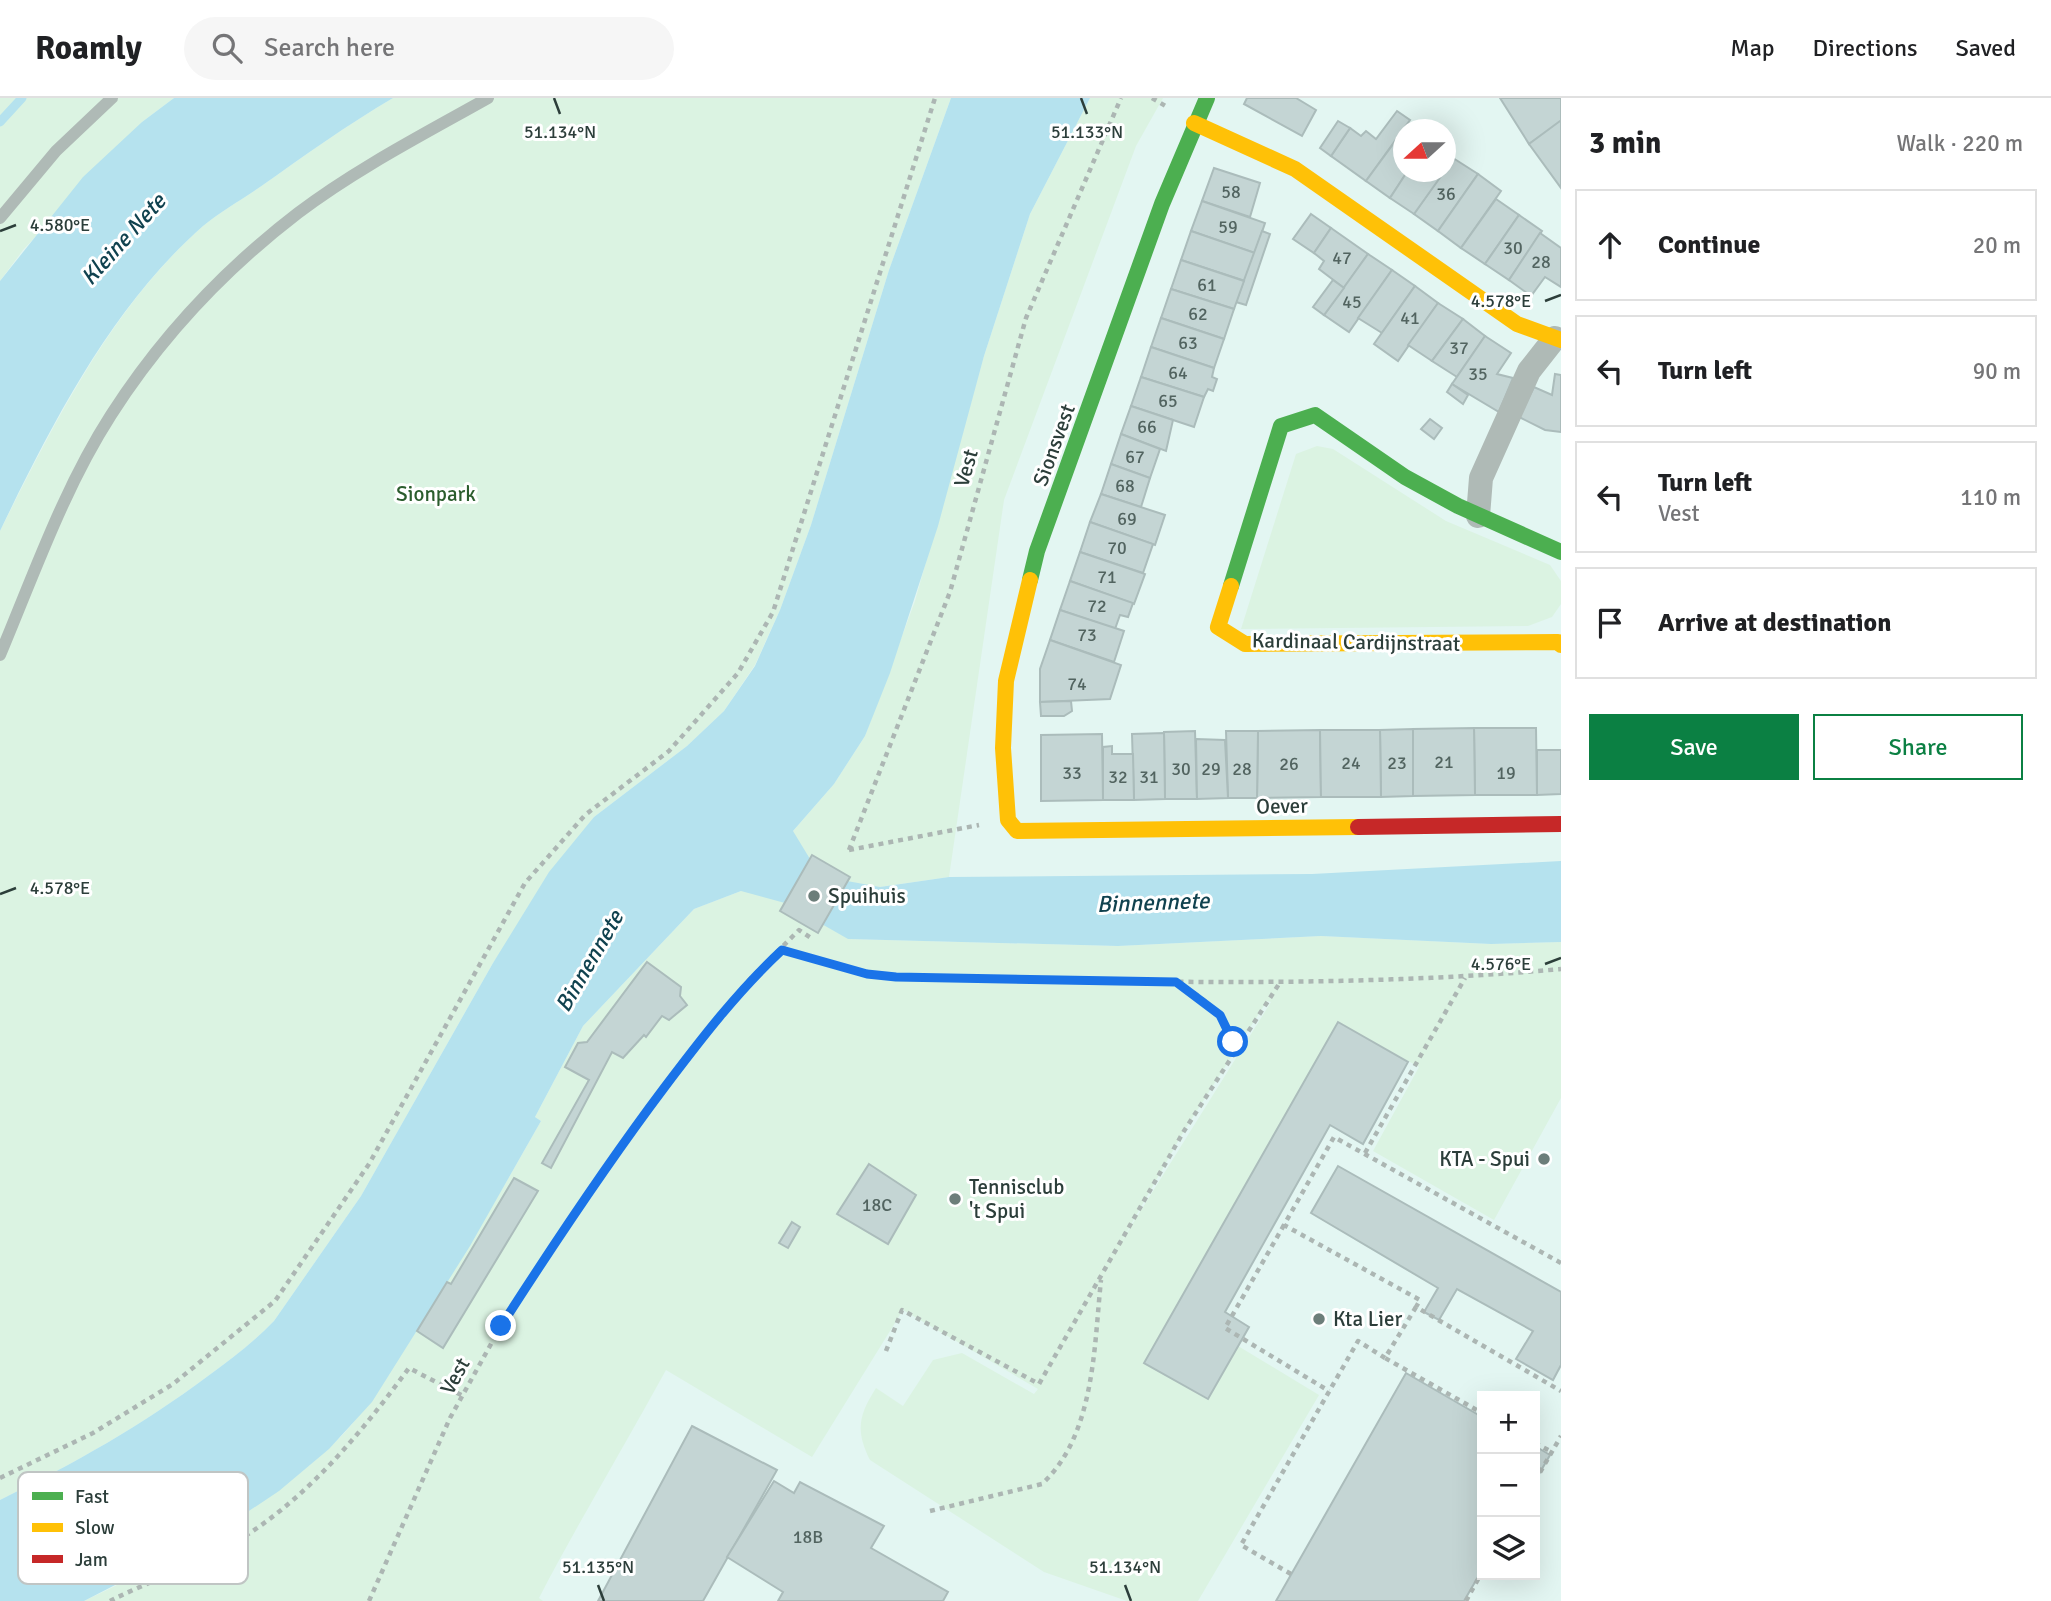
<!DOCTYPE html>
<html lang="en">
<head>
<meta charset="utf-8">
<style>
	:root { --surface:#fff; --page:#f6f6f6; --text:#202124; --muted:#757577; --line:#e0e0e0; --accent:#0b8043 }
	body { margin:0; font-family:Signika,sans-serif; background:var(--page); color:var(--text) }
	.controls { position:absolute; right:21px; bottom:21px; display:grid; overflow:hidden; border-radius:0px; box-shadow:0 7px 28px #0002 }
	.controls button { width:63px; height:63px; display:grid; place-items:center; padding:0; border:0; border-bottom:2px solid var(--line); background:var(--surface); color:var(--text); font:35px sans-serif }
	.compass { position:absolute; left:1393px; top:21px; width:63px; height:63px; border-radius:50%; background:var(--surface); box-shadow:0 7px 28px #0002; rotate:249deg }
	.stop { position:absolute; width:21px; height:21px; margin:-16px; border:5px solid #1a73e8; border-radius:50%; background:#fff }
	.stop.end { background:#1a73e8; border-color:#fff; box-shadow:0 2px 7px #0008 }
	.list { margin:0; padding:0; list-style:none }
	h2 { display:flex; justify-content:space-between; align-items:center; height:91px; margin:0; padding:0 28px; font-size:30px }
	h2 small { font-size:23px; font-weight:400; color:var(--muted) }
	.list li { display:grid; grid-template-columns:46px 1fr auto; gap:21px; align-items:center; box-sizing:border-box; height:112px; margin:0 14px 14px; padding:0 14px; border:2px solid var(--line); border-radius:0px }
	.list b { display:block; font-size:26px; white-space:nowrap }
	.list p { margin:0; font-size:23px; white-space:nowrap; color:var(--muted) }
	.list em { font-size:23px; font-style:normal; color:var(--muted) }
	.actions { display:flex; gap:14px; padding:21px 28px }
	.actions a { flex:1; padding:16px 0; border:2px solid var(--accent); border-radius:0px; text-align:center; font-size:24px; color:var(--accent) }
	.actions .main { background:var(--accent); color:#fff }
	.icon { flex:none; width:38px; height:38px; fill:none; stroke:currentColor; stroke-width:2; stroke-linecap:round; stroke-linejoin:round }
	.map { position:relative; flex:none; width:1561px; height:1503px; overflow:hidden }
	header { display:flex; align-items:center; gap:42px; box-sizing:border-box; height:98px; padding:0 35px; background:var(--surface); border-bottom:2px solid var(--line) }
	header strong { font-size:33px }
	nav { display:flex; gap:38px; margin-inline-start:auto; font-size:24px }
	.search { width:490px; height:63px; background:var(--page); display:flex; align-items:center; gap:18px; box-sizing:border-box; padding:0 24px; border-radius:38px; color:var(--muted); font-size:26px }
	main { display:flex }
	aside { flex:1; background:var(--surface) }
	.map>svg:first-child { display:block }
	.green { fill:#dbf3e2; fill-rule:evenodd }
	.water { fill:#b5e2ee }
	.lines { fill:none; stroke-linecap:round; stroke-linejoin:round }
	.stream { stroke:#b5e2ee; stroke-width:9 }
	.building { fill:#c4d5d4; stroke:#abbcbb; stroke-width:2 }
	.path { stroke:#acb6b3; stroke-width:4.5; stroke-dasharray:5 5; stroke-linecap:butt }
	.lane { stroke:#afbab6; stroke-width:12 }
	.street { stroke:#afbab6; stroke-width:24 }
	.fast { stroke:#4caf50; stroke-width:16 }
	.slow { stroke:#ffc107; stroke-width:16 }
	.jam { stroke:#c62828; stroke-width:16 }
	.route { stroke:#1a73e8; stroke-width:9 }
	.ticks { fill:none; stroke:#2c3e3a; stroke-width:2.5 }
	.poi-dot { fill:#6c7e7a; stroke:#fff; stroke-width:2.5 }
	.labels { text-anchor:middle; stroke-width:6; stroke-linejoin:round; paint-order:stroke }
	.number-label { font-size:18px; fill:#526460 }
	.street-label { font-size:21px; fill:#2c3e3a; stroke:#fff }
	.park-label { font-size:21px; fill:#2b5d2d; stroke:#fff }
	.poi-label { font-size:21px; fill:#2c3e3a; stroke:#fff; text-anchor:start }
	.water-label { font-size:23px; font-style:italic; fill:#10424f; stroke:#fff }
	.key { fill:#fff; stroke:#c0c5c4; stroke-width:2 }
	.key-label { font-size:19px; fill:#2c3e3a }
	.ticks-label { font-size:18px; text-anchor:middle; fill:#2c3e3a; stroke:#fff; stroke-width:6; stroke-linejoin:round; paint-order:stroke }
</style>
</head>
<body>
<header>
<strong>Roamly</strong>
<div class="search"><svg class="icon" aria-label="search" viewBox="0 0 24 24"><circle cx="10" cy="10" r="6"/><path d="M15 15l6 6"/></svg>Search here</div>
<nav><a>Map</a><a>Directions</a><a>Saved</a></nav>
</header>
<main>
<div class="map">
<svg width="1561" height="1503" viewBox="0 0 1561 1503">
	<rect width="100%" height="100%" fill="#e3f6f2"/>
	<g class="green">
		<polygon points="0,0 174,0 142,24 23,152 0,183"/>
		<path d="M393 0H951L889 172 811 427 780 512 755 567 724 613 687 648 594 719 493 865 361 1098 274 1223C254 1244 231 1261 208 1278 141 1328 75 1365 0 1402V433C54 326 111 209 203 128 220 114 241 102 260 89 304 58 347 27 393 0Z"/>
		<path d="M1090 0H1163L1136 48 1004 402 949 779 880 789 854 785 848 841 1118 848 1321 838 1491 846 1561 844V1000L1494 1122 1373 1053 1419 969 1338 924 1144 1265 1208 1301 1238 1248 1319 1297 1198 1503H1127L1044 1474 870 1362C855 1332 859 1317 876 1290L903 1308 933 1262 962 1255 1034 1296 1038 1291 903 1212 812 1359 666 1272C624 1349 579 1423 539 1500L543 1503H84C170 1462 256 1417 327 1352 362 1321 384 1281 409 1242 456 1170 499 1098 541 1023L535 1019 583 928 694 811 741 793 834 686 865 638 915 503 984 258 1030 116ZM1267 903 1271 904 1120 1146 1184 1033Z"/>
		<polygon points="1317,348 1333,351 1446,423 1550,467 1561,483 1561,506 1552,519 1528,528 1241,531 1296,356"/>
	</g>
	<g class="water">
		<path d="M174 0H393C347 27 304 58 260 89 241 102 220 114 203 128 112 208 52 325 0 433V183L83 79 142 24Z"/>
		<path d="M951 0H1090L1030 116 984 258 938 428 890 575 865 638 834 686 793 733 810 761 847 783 880 789 949 779 1312 776 1561 763V844L1491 846 1321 838 1118 848 848 841 785 805 741 793 694 811 583 928 535 1019 541 1023 470 1148 372 1304 329 1351 279 1393 216 1435 84 1503H0V1402C75 1365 141 1328 208 1278 231 1261 254 1244 274 1223L361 1098 493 865 549 774 594 719 687 648 724 613 755 568 780 512 811 427 889 172Z"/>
	</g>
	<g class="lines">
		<polyline class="stream" points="0,24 22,0"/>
	</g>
	<g class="building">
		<polygon points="1247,0 1296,0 1316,12 1302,38 1244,6"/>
		<polygon points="1500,0 1561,0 1561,24 1529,46"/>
		<polygon points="1397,13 1410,22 1366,83 1331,58 1350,30 1361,38 1366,33 1376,41"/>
		<polygon points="1338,23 1350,30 1331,58 1320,50"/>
		<polygon points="1560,23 1561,24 1561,90 1529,46"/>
		<polygon points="1402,34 1404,74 1407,74 1390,100 1366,83"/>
		<polygon points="1446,55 1453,60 1446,71"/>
		<polygon points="1453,60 1478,76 1438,133 1414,116"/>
		<polygon points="1214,70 1260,85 1250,119 1202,103"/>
		<polygon points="1407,74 1444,74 1414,116 1390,100"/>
		<polygon points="1478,76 1501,93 1461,150 1438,133"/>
		<polygon points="1496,101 1519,117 1485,166 1461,150"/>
		<polygon points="1202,103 1265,125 1255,155 1191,133"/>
		<polygon points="1311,116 1331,130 1314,155 1293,141"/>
		<polygon points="1519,117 1542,133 1509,182 1485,166"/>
		<polygon points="1331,130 1368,156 1344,190 1319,171 1324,163 1314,155"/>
		<polygon points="1191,133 1255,155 1245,183 1181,162"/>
		<polygon points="1262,133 1270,136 1246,207 1236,204"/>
		<polygon points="1540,135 1561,150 1561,189 1545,179 1531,198 1509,182"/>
		<polygon points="1368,156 1392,172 1349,234 1324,217"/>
		<polygon points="1181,162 1244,183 1234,211 1171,191"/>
		<polygon points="1392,172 1415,188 1382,235 1358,220"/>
		<polygon points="1333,182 1344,190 1324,217 1313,209"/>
		<polygon points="1415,188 1438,205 1398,263 1374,246"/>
		<polygon points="1171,191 1234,211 1224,241 1161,220"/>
		<polygon points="1438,205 1463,221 1432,263 1408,247"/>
		<polygon points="1161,220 1224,241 1214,270 1151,249"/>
		<polygon points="1463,221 1485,238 1457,279 1432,263"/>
		<polygon points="1485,238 1511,255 1497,276 1513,280 1499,314 1452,286"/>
		<polygon points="1151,249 1214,270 1212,279 1217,281 1213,293 1208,291 1204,299 1141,279"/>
		<polygon points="1555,276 1561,277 1561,334 1545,332 1519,319 1534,289 1552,297"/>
		<polygon points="1141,279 1204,299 1194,329 1131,308"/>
		<polygon points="1452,286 1468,297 1463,306 1447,294"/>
		<polygon points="1131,308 1173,322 1166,353 1121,336"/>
		<polygon points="1430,321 1442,330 1434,341 1421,331"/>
		<polygon points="1121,336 1160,351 1150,380 1111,366"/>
		<polygon points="1111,366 1150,380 1141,409 1101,396"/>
		<polygon points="1101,396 1165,417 1155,447 1090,424"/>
		<polygon points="1090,424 1153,446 1143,475 1080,454"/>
		<polygon points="1080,454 1145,476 1134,506 1070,483"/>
		<polygon points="1070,483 1133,505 1128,519 1120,517 1115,531 1060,512"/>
		<polygon points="1060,512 1124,533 1114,564 1050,542"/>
		<polygon points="1050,542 1121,567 1110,601 1040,604 1040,571"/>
		<polygon points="1071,603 1072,613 1064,618 1041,618 1040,604"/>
		<polygon points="1474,630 1536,630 1537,697 1475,697"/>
		<polygon points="1474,630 1475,697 1413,698 1413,631"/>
		<polygon points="1413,631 1413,698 1381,699 1380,632"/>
		<polygon points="1320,632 1321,699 1257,700 1258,633"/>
		<polygon points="1320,632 1380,632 1381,699 1321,699"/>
		<polygon points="1195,633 1197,701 1165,701 1164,634"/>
		<polygon points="1226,633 1258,633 1257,700 1228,700"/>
		<polygon points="1164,635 1165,701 1134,702 1132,636"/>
		<polygon points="1102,636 1103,702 1041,703 1041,637"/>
		<polygon points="1196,641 1225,642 1228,700 1197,701"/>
		<polygon points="1112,648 1112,656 1133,656 1134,702 1103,702 1103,649"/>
		<polygon points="1537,652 1561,652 1561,696 1537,697"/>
		<polygon points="812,757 850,779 818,835 780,813"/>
		<polygon points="647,864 681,889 680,898 687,907 669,922 662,918 646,939 644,937 623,960 612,954 551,1070 542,1065 589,982 565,969 578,945 587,944"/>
		<polygon points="1338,924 1408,964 1363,1046 1330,1027 1225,1214 1249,1229 1208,1301 1144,1265"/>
		<polygon points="869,1066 916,1097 888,1146 837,1116"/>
		<polygon points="1338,1068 1561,1194 1561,1267 1553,1282 1516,1261 1533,1233 1457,1191 1439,1222 1424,1214 1438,1190 1311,1115"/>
		<polygon points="514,1080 538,1093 443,1250 417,1233 447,1184 451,1186"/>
		<polygon points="792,1124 800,1129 788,1150 779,1145"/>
		<polygon points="1406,1275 1482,1319 1482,1472 1464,1503 1276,1503"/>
		<polygon points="692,1328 777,1372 703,1503 598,1503"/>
		<polygon points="1535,1348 1550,1357 1535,1383"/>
		<polygon points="774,1383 794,1395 800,1384 884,1428 871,1450 948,1494 943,1503 778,1503 783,1494 727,1459"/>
	</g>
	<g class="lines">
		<g class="path">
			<polyline points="1152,0 1169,10"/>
			<polyline points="849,752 950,494 1026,220 1121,0"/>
			<polyline points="849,752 979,727"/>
			<path d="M782 852 867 876 896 879C1118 883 1340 891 1561 871"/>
			<path d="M1177 884C1205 901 1231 920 1233 955"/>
			<polyline points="1365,1055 1465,880"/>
			<polyline points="1284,1127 1225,1230 1329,1293"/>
			<polyline points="1561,1165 1334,1039 1284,1127 1420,1202 1416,1209 1561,1293"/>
			<polyline points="1416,1209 1385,1260 1482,1315"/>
			<polyline points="886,1253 902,1212 1039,1286 1184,1033 1279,886"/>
			<polyline points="1535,1345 1552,1354"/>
			<polyline points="0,1380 93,1335 173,1286 275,1203 369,1066 525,785 585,717 669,653 738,575 773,514 935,0"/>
			<polyline points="1535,1383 1561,1338"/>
			<path d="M930 1413 1042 1386C1095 1337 1094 1248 1101 1182"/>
			<polyline points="1291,1476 1241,1447 1358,1243 1385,1260"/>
			<path d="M110 1503C147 1484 192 1469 227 1449 303 1406 358 1339 409 1270L463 1298"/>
			<polyline points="369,1503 450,1320 501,1228 557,1139 704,936 750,881 799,832 811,840"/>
			<polyline points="1466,1503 1482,1474"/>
		</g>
		<g class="lane">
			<polyline points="0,120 56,53 112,0"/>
			<path d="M0 557C34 476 64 390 111 317 161 239 225 171 298 115 356 71 424 36 488 0"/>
		</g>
		<polyline class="street" points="1478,418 1481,380 1529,273 1555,240"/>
		<g class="fast">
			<polyline points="1030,482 1037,453 1162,106 1207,0"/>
			<polyline points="1231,488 1281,328 1315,317 1405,379 1458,408 1561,454"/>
		</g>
		<g class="slow">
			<polyline points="1194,25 1295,71 1517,226 1561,242"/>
			<polyline points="1030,482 1006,583 1003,650 1008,722 1017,733 1358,729"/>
			<polyline points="1231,488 1218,529 1245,546 1558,544 1561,547"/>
		</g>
		<polyline class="jam" points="1358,729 1561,726"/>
	</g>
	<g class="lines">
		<path class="route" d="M501 1228C553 1147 606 1067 664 990 701 941 737 894 782 852L867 876 896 879 1176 884 1220 917 1233 944"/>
	</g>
	<path class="ticks" d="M554 0 560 16M1081 0 1087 16M0 133 16 127M1545 203 1561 197M0 796 16 790M1545 866 1561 860M598 1487 604 1503M1125 1487 1131 1503"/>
	<g class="poi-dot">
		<circle cx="814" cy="798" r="7"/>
		<circle cx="1544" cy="1061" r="7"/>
		<circle cx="955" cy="1101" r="7"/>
		<circle cx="1319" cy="1221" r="7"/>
	</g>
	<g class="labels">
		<g class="number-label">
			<text x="1231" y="100">58</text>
			<text x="1446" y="102">36</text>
			<text x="1228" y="135">59</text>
			<text x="1513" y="156">30</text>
			<text x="1342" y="166">47</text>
			<text x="1541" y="170">28</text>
			<text x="1207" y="193">61</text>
			<text x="1352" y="210">45</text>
			<text x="1198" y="222">62</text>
			<text x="1410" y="226">41</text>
			<text x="1188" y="251">63</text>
			<text x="1459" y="256">37</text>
			<text x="1178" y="281">64</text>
			<text x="1478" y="282">35</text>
			<text x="1168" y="309">65</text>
			<text x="1147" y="335">66</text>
			<text x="1135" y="365">67</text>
			<text x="1125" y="394">68</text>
			<text x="1127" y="427">69</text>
			<text x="1117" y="456">70</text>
			<text x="1107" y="485">71</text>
			<text x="1097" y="514">72</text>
			<text x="1087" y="543">73</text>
			<text x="1077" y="592">74</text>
			<text x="1444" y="670">21</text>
			<text x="1351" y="671">24</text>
			<text x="1397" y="671">23</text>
			<text x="1289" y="672">26</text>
			<text x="1181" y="677">30</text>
			<text x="1211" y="677">29</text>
			<text x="1242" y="677">28</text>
			<text x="1072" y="681">33</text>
			<text x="1506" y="681">19</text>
			<text x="1118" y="685">32</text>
			<text x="1149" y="685">31</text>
			<text x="877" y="1113">18C</text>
			<text x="808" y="1445">18B</text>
		</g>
		<g class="street-label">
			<text transform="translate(1054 347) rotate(-70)" y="7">Sionsvest</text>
			<text transform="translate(966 370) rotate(-74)" y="7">Vest</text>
			<text transform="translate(1356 544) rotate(1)" y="7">Kardinaal Cardijnstraat</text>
			<text transform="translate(1282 708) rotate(-1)" y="7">Oever</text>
			<text transform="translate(455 1278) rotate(-61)" y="7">Vest</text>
		</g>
		<g class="park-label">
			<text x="436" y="403">Sionpark</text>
		</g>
		<g class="poi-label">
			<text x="828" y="805">Spuihuis</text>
			<text x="1530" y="1068" text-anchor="end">KTA - Spui</text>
			<text x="969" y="1096">Tennisclub<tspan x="969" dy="24">'t Spui</tspan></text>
			<text x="1333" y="1228">Kta Lier</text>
		</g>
		<g class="water-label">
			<text transform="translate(123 141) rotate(-48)" y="8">Kleine Nete</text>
			<text transform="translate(1153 804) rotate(-2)" y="8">Binnennete</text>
			<text transform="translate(589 863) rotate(-60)" y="8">Binnennete</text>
		</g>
	</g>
	<rect x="18" y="1374" width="230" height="112" rx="10" class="key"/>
	<rect x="32" y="1394" width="31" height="8" fill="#4caf50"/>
	<rect x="32" y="1425" width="31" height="9" fill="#ffc107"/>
	<rect x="32" y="1457" width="31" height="8" fill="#c62828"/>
	<g class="key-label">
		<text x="75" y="1405">Fast</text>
		<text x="75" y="1436">Slow</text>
		<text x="75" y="1468">Jam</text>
	</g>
	<g class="ticks-label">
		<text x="560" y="40">51.134°N</text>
		<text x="1087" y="40">51.133°N</text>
		<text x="60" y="133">4.580°E</text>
		<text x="1501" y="209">4.578°E</text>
		<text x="60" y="796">4.578°E</text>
		<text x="1501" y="872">4.576°E</text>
		<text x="598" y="1475">51.135°N</text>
		<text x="1125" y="1475">51.134°N</text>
	</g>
</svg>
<div class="controls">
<button>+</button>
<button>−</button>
<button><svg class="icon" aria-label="layers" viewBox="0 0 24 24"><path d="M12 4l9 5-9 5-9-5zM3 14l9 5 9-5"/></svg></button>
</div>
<svg class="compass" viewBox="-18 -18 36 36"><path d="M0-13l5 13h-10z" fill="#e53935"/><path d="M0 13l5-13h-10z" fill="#757577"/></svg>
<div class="stop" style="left:1233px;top:944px"></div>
<div class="stop end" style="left:501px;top:1228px"></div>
</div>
<aside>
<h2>3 min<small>Walk · 220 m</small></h2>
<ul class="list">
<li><svg class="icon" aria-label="ahead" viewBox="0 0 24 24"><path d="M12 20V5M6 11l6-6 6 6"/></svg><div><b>Continue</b></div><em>20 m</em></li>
<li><svg class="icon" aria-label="left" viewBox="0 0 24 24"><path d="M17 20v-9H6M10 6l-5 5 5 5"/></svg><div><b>Turn left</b></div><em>90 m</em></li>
<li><svg class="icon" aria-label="left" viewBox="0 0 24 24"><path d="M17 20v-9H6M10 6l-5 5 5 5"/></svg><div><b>Turn left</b><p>Vest</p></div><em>110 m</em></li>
<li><svg class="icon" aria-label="arrive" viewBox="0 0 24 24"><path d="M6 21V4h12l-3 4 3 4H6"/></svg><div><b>Arrive at destination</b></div></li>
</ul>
<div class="actions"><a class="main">Save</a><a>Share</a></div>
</aside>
</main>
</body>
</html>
